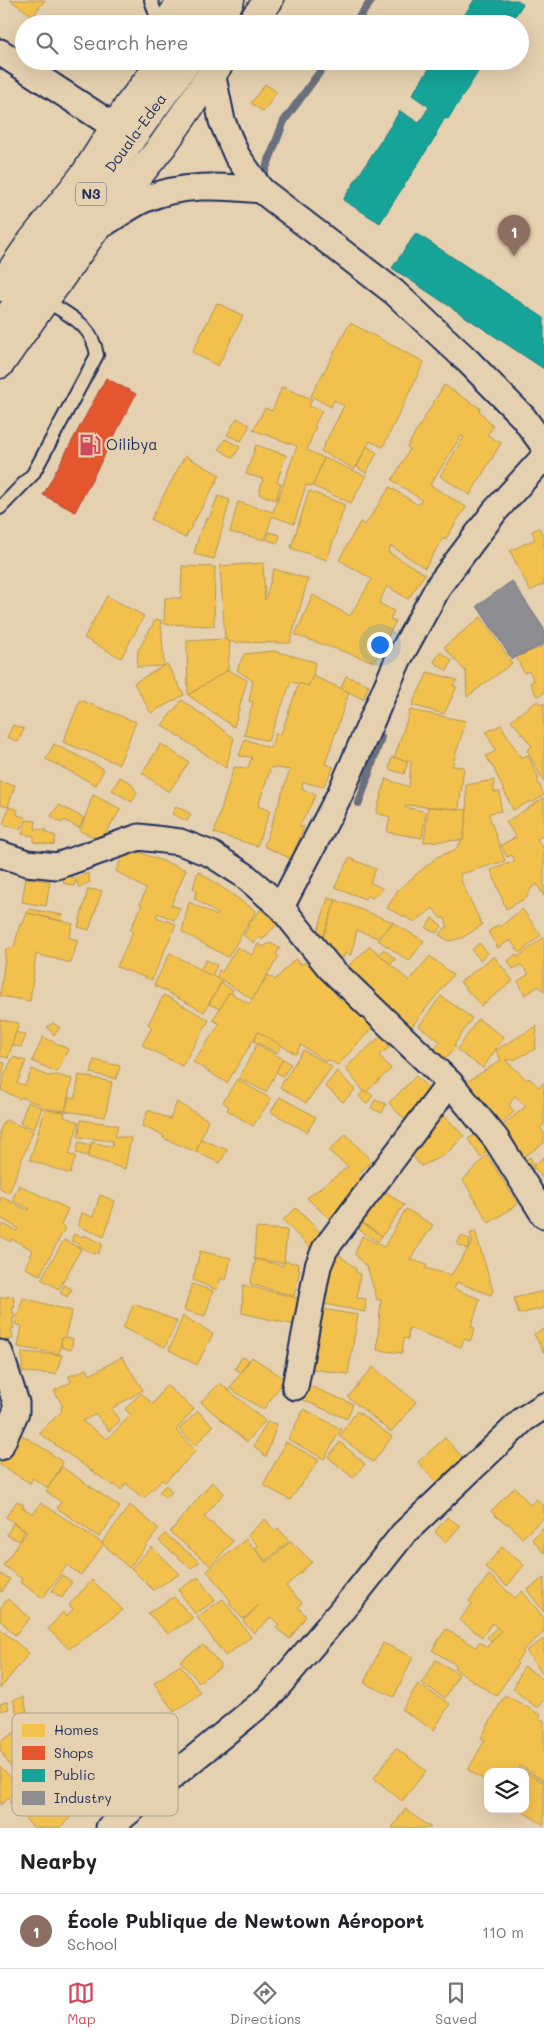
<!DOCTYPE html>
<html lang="en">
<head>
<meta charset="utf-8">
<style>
	:root { --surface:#fff; --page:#f6f6f6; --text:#202124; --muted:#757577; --line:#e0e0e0; --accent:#d1495b }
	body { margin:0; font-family:Mali,sans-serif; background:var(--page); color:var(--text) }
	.controls { position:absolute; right:15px; bottom:15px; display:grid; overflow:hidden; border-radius:10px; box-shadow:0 5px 20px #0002 }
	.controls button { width:45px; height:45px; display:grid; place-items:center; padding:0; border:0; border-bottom:1px solid var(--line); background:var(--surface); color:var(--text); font:25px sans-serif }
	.you { position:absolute; left:379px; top:644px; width:18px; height:18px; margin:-12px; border:4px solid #fff; border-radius:50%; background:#1a73e8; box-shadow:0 0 0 8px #1a73e833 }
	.badge { display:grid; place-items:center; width:32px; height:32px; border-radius:50%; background:var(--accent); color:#fff; font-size:16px; font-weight:700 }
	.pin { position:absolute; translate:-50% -41px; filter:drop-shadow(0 1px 2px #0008) }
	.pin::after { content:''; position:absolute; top:26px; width:18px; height:15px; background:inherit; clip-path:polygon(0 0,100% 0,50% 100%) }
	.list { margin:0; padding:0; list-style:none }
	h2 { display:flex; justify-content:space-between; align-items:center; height:65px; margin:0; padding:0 20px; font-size:21px }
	h2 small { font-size:16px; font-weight:400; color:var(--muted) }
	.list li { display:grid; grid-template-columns:32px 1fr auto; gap:15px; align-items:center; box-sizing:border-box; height:75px; padding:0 20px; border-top:1px solid var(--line) }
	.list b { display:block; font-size:19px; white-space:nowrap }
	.list p { margin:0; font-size:16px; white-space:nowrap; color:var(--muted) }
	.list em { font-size:16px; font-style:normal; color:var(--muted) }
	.icon { flex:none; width:28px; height:28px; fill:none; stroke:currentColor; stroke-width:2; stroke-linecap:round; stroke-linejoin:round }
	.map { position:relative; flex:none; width:544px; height:1828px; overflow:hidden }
	.search { position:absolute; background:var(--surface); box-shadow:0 5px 20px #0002; left:15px; right:15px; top:15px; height:55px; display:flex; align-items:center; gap:12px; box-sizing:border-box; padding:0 18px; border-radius:28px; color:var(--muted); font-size:19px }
	.sheet { height:140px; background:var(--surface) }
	nav { display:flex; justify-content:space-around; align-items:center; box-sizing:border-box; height:70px; border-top:1px solid var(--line); background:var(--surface); font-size:14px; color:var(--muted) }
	nav a { display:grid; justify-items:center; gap:2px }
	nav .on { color:var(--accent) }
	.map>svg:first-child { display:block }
	.homes { fill:#f2c14e; stroke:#b29553 }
	.shops { fill:#e4572e; stroke:#a84b3c }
	.public { fill:#17a398; stroke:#188087 }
	.industry { fill:#8d8d92; stroke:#6b7182 }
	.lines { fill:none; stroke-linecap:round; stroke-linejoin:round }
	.stream { stroke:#6b6f7e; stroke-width:8 }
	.lane-casing { stroke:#1b2f5e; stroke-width:16 }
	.street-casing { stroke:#1b2f5e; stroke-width:29 }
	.primary-casing { stroke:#1b2f5e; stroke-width:31 }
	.highway-casing { stroke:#1b2f5e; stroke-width:31 }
	.lane { stroke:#e5d0af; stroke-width:12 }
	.street { stroke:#e5d0af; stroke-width:25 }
	.primary { stroke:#e5d0af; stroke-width:28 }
	.highway { stroke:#e5d0af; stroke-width:28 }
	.labels { text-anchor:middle; stroke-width:5; stroke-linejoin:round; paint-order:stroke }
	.shield { fill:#e5d0af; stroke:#585f76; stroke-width:1 }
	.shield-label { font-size:14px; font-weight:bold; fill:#1b2f5e }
	.street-label { font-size:15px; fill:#1b2f5e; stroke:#e5d0af }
	.poi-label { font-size:15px; fill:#1b2f5e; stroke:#e5d0af; text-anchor:start }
	.key { fill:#e5d0af; stroke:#a8a097; stroke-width:1 }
	.key-label { font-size:14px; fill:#1b2f5e }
</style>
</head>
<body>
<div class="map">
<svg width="544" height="1828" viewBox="0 0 544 1828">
	<rect width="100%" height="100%" fill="#e5d0af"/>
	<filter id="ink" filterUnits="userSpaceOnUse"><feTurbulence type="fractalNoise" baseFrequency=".02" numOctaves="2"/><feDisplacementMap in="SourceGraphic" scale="10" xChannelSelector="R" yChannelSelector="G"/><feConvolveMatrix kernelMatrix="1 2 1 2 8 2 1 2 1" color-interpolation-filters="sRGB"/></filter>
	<g filter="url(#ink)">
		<g class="homes">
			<polygon points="10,0 45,0 33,16"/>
			<polygon points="265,84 277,92 263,112 251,103"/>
			<polygon points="217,303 243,316 218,366 192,352"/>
			<polygon points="350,323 424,362 383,447 370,441 355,469 321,451 344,406 334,400 331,407 311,396"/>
			<polygon points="444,385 480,408 479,410 493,427 487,435 501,443 470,495 440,476 464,437 461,436 430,485 466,507 445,540 443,538 425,568 391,546 388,552 425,574 408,599 387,586 379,603 394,611 390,619 396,621 374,662 295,635 313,595 350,616 372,579 339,560 360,522 365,525 390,487 418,505 422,500 392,480 410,449 407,447"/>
			<polygon points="282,387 312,399 309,406 322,411 314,426 316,426 307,450 324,458 313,486 306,485 294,524 272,516 265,540 230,532 238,502 273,512 297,446 253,430 265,408 272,411"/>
			<polygon points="237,418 250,425 241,441 227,435"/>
			<polygon points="225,439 240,447 233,458 219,449"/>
			<polygon points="256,445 286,455 277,482 281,483 276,500 259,494 263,479 246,474"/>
			<polygon points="367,446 377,453 366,473 357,467"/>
			<polygon points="185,456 220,475 185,538 151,519"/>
			<polygon points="324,458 366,476 351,503 313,486"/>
			<polygon points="309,491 345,505 327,560 291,548"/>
			<polygon points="218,496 230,500 214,559 194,554 201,528 203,528 206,518 209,519"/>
			<polygon points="539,528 543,535 544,535 544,584 530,591 510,551 535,539 532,531"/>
			<polygon points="269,532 280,535 278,543 267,540"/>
			<polygon points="263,563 265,600 274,569 308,579 290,643 230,642 225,639 220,566"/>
			<polygon points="182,566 215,567 214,626 164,624 165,598 181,598"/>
			<polygon points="107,596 144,616 121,658 84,638"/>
			<polygon points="481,617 512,663 467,697 466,672 444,647"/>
			<polygon points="155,620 161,620 164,666 137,667 138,651"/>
			<polygon points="225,639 230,642 228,670 188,695 187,641"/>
			<polygon points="544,646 544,693 538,696 536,695 530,683 534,681 529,671 524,673 516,657"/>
			<polygon points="274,651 315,662 313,676 308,686 291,682 268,741 244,735 253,702 249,701 253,681 237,670 244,654"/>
			<polygon points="440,652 452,660 447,671 434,662"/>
			<polygon points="167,664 184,695 151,713 134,683"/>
			<polygon points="228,670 247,680 234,727 188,695"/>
			<polygon points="428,672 457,680 453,686 457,687 444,714 412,705"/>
			<polygon points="313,676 349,692 325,764 334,767 323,787 303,782 302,789 316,795 299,827 304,827 291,859 264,846 290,770 271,767 258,806 270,811 257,846 214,833 234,767 248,768 252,757 239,756 245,739 270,748 276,733 281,734 299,683 308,686"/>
			<polygon points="346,676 369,685 363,699 341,688"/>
			<polygon points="80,700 136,722 119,764 63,742"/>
			<polygon points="182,700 234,738 226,768 162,725"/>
			<polygon points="537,701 542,705 544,703 544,782 527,750 532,746 511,720"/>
			<polygon points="410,710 466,721 452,766 464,767 459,809 406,805 405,807 426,812 422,838 387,832 390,817 376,813 386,779 409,787 411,761 394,759"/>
			<polygon points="13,725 24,729 18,742 7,737"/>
			<polygon points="501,725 521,758 528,755 539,779 537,780 544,795 532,803 531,801 513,810 494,769 486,756 496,751 486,732"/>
			<polygon points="54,744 104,769 96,785 46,759"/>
			<polygon points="161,744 189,762 169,792 142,773"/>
			<polygon points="392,757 408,761 404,774 389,769"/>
			<polygon points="120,777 131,783 137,793 132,802 112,790"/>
			<polygon points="494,780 494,792 500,792 501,811 489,813 490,819 505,861 460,874 462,883 482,925 462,938 449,941 439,935 445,928 448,927 444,917 441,919 433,908 415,922 387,908 398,890 437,857 455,850 462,840 463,840 467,810 466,785"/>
			<polygon points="0,782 15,785 8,807 0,805"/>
			<polygon points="93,795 121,809 101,840 80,831"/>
			<polygon points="544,798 544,835 537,839 542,847 544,846 544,896 537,884 531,889 526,898 506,909 491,870 515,861 512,855 507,857 501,845 516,837 506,822"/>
			<polygon points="59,805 84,818 79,828 64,820 62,823 51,816"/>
			<polygon points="176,806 191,814 187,821 172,814"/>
			<polygon points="9,807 18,810 17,815 25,817 20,829 3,824"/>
			<polygon points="428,807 467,810 463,840 424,842"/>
			<polygon points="26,820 36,821 35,829 46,830 46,833 56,836 54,845 34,842 34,836 22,834"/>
			<polygon points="126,847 186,870 171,905 180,908 174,920 158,913 156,917 176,924 152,980 117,967 133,931 130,930 142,905 140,904 146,889 116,871"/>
			<polygon points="349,858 376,869 370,882 383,889 372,898 367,895 365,899 335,887"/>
			<polygon points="198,871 256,911 228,957 182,932 189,902 217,916 218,914 194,898 197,890 193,888"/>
			<polygon points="88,873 90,882 79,887 76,880 74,886 63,883 65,875 75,878"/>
			<polygon points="26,878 50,881 46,906 22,902"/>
			<polygon points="88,889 102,891 89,930 78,927"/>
			<polygon points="328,898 336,900 321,943 315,940"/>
			<polygon points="336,900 393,922 378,938 357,930 351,955 345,953 339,968 318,951"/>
			<polygon points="29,909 63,915 62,921 27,913"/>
			<polygon points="261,909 277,924 262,940 259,937 254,943 243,935 249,927 247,926"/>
			<polygon points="522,909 541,935 520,953 510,940 498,948 488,932 498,925 500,927"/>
			<polygon points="27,913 73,924 69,938 78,940 71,963 36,954 30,1001 0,996 6,949 14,947 20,924 23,924"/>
			<polygon points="432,918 442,926 437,933 426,928"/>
			<polygon points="393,923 424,941 409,961 378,940"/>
			<polygon points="544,937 544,992 539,986 525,995 518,981 529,974 521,965 513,969 508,961 516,954 518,957"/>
			<polygon points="270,943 280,948 276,954 279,956 252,999 217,977 219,970 222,972 237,947 252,955 258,944 263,947"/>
			<polygon points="479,943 488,953 480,960 472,950"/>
			<polygon points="370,946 409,981 430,956 453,975 408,1031 342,972"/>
			<polygon points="384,949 395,959 391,964 379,954"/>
			<polygon points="170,953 222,981 204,1012 154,985"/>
			<polygon points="494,956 513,981 481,1006 460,982"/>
			<polygon points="295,959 300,964 309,962 341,1001 344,998 373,1027 338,1065 328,1060 326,1062 301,1045 296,1054 258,1032 227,1083 193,1062 220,1024 213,1020 229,992 249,1004 268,975 275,980"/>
			<polygon points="206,960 217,965 212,976 200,970"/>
			<polygon points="221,983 233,990 231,994 229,992 220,1009 209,1004"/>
			<polygon points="164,995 209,1020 182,1066 142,1045 152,1027 148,1024"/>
			<polygon points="441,996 472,1018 454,1045 456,1047 436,1068 427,1058 441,1042 419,1026"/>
			<polygon points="478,1019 504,1037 483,1068 457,1050"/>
			<polygon points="0,1020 19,1023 8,1058 0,1056"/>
			<polygon points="53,1023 60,1028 54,1035 47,1027"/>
			<polygon points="537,1026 535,1049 514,1060 505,1060 527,1080 529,1078 539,1087 544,1083 544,1125 540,1128 544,1133 544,1143 519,1160 496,1130 524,1108 525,1105 515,1096 509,1105 514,1112 495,1128 459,1087 501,1060 496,1050"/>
			<polygon points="16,1032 26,1035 21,1047 12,1045"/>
			<polygon points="258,1032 281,1045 277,1053 254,1041"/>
			<polygon points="43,1037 68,1049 57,1072 32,1061"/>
			<polygon points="380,1037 390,1047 379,1055 391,1069 365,1093 345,1068"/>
			<polygon points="257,1044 283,1059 266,1092 239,1078"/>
			<polygon points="303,1050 332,1067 306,1103 280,1087"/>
			<polygon points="13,1057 26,1061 17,1083 25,1085 32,1069 48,1076 57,1075 72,1079 65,1111 42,1108 39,1104 21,1097 20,1099 1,1090 4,1076"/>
			<polygon points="283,1059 291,1064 283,1076 276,1072"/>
			<polygon points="94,1060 120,1066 116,1079 91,1073"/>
			<polygon points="0,1062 5,1063 0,1083"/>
			<polygon points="337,1071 355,1090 343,1102 325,1086"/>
			<polygon points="79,1075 112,1082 105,1117 65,1111 69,1097 75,1098"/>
			<polygon points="416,1076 435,1095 408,1123 389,1103"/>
			<polygon points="237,1079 271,1099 253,1126 227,1110 229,1107 223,1102"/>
			<polygon points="364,1090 365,1093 367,1091 373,1096 366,1104 359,1096"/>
			<polygon points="280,1097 316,1117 307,1132 271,1112"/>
			<polygon points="375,1100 386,1104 382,1113 371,1108"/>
			<polygon points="28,1102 42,1108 34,1129 20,1123"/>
			<polygon points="177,1102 208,1120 196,1152 163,1138 164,1136 142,1126 148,1110 170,1119"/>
			<polygon points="436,1107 464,1136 445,1155 421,1166 405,1147"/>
			<polygon points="45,1110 65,1112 64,1117 79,1122 69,1155 76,1156 70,1174 30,1160"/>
			<polygon points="5,1120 33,1131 9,1193 0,1188 0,1130"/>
			<polygon points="81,1120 118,1125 115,1136 131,1138 125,1169 88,1157 92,1142 112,1147 113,1141 78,1137"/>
			<polygon points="346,1134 371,1161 358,1175 368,1182 335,1224 307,1198 348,1167 329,1151"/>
			<polygon points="476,1134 487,1150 481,1158 468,1139"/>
			<polygon points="201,1139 227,1150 220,1163 196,1152"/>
			<polygon points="79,1142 91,1145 88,1156 76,1153"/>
			<polygon points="487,1155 518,1204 489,1223 463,1180"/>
			<polygon points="530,1157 535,1168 530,1171 524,1161"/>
			<polygon points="544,1157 544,1180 533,1166"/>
			<polygon points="19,1185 68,1209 61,1225 65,1228 40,1275 25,1268 33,1250 12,1239 11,1242 0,1236 0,1229 3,1224 17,1231 18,1228 0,1218 0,1196 27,1210 30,1209 12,1200"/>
			<polygon points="378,1186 404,1205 382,1236 355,1218"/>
			<polygon points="100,1195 115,1201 104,1237 78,1226 82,1213 93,1217"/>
			<polygon points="296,1208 325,1237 312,1250 283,1220"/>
			<polygon points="406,1209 433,1225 410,1259 427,1265 425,1268 451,1275 473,1241 470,1234 475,1231 493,1291 491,1295 457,1282 454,1289 480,1299 471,1327 475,1328 470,1341 464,1339 461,1347 409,1328 408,1339 404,1338 402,1353 377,1350 381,1299 377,1300 368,1269 355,1254 362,1236 384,1247"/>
			<polygon points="361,1223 382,1236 378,1242 359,1230"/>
			<polygon points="256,1228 287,1230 284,1263 254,1259"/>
			<polygon points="74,1234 82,1237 84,1235 102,1244 98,1254 96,1252 94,1254 78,1246 79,1244 71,1241"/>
			<polygon points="461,1236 471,1240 467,1249 457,1244"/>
			<polygon points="64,1240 81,1249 59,1289 41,1279"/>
			<polygon points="330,1247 356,1269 356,1272 360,1274 357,1298 366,1299 365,1312 314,1302"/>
			<polygon points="200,1251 231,1258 226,1280 221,1278 217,1290 193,1280"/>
			<polygon points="256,1259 283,1266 284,1261 299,1264 298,1270 300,1270 294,1296 250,1284"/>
			<polygon points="192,1284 213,1291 205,1316 184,1310"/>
			<polygon points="64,1285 72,1289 67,1297 60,1293"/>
			<polygon points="243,1285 298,1298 295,1325 242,1313"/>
			<polygon points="544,1291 544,1308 519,1314 514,1298"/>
			<polygon points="13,1296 15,1307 12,1308 15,1318 12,1319 14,1328 11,1329 13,1339 8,1340 9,1342 0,1343 0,1298"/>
			<polygon points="23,1298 72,1311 64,1339 62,1338 59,1354 18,1347 22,1326 15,1324"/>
			<polygon points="134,1304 177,1321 165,1347 123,1328"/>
			<polygon points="315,1308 358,1315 348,1374 305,1368"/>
			<polygon points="183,1316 213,1334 197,1365 169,1350"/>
			<polygon points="544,1329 544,1353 534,1334"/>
			<polygon points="65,1337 73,1339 71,1350 61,1347 62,1338"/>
			<polygon points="22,1352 62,1355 56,1374 22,1372"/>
			<polygon points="122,1357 143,1390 111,1409 120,1421 109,1431 96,1414 82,1421 107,1439 131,1415 125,1409 141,1393 153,1404 166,1385 194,1409 176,1430 196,1451 165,1482 162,1480 143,1499 126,1483 121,1490 114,1484 113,1486 39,1433 62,1411 61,1407 63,1406 54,1391 71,1382 69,1376 87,1369 90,1375"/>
			<polygon points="242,1357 249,1360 241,1372 235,1369"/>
			<polygon points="252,1357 285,1379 263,1410 230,1388"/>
			<polygon points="373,1367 416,1402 391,1432 348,1397"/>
			<polygon points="220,1383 265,1421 247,1442 201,1402"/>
			<polygon points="302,1383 353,1404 347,1419 296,1397"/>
			<polygon points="304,1409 341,1429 324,1459 288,1439"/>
			<polygon points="198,1411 213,1426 195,1446 179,1429"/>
			<polygon points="357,1411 392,1437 373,1462 339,1436"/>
			<polygon points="267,1422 277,1424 266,1457 254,1446"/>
			<polygon points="17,1432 48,1451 63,1463 48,1488 33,1478 30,1483 0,1465 0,1460"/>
			<polygon points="445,1438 466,1461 440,1486 418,1462"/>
			<polygon points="286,1442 319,1460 290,1500 263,1485"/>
			<polygon points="340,1442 365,1464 353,1478 328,1457"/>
			<polygon points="62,1467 120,1507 99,1537 57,1508 61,1502 46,1491"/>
			<polygon points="212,1482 224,1493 204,1517 233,1541 211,1566 170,1532"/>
			<polygon points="166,1485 172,1492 166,1498 159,1492"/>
			<polygon points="515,1487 530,1505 536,1499 544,1506 544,1517 522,1538 508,1523 507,1524 497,1517 491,1511"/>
			<polygon points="17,1501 24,1505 22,1507 33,1514 41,1503 104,1544 81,1575 67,1565 43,1598 20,1582 22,1579 3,1565 27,1532 6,1517"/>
			<polygon points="130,1505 159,1529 129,1568 102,1543"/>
			<polygon points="447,1517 460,1526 446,1542 435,1532"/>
			<polygon points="265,1519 275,1531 278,1528 289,1541 266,1561 255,1548 258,1546 248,1535"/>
			<polygon points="13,1523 25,1531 20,1541 7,1535"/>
			<polygon points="544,1527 544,1553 532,1539"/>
			<polygon points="165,1534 200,1562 191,1568 159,1541"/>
			<polygon points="246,1539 266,1563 291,1541 312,1562 286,1586 302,1603 298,1607 306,1616 290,1639 276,1628 279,1625 271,1617 254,1633 243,1621 259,1605 243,1619 229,1603 231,1601 207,1571"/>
			<polygon points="152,1547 180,1574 153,1590 131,1568"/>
			<polygon points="502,1547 524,1565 507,1586 485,1567"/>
			<polygon points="0,1574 10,1579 2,1592 0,1591"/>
			<polygon points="62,1575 72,1582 62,1598 52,1591"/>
			<polygon points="489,1575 515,1598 522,1591 544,1618 544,1632 522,1651 524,1652 516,1662 518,1664 496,1696 454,1668 456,1665 432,1650 446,1629 476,1647 479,1642 487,1647 501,1631 492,1623 482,1637 460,1620 472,1604 469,1601"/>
			<polygon points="198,1577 215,1601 195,1614 178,1590"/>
			<polygon points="544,1578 544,1612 527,1590"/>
			<polygon points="92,1580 123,1610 69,1649 48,1629 63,1612 67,1616 73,1609 69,1605"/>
			<polygon points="174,1597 193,1618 168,1634 148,1613"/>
			<polygon points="8,1599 30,1618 15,1635 0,1620 0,1608"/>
			<polygon points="223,1599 251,1637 225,1656 197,1617"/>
			<polygon points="497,1627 501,1631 491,1641 487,1637"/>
			<polygon points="0,1629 29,1653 0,1689"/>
			<polygon points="544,1639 544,1676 526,1651"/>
			<polygon points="383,1643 413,1657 394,1697 364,1683"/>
			<polygon points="203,1645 222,1666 199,1682 180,1661"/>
			<polygon points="436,1660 459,1674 445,1698 422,1683"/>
			<polygon points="180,1665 201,1693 174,1712 154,1683"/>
			<polygon points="524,1666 544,1680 544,1699 537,1708 513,1689"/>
			<polygon points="418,1684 450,1704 434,1730 402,1710"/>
			<polygon points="505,1695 541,1715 539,1718 544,1721 544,1781 520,1766 519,1768 544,1783 544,1825 518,1809 525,1809 525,1772 488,1772 488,1782 468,1770 485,1740 481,1738"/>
			<polygon points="23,1697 29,1719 20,1724 13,1700"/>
			<polygon points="7,1702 9,1709 0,1711 0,1704"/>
			<polygon points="26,1725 40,1759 18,1778 0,1750 0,1742"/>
			<polygon points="396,1748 426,1771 402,1801 374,1778"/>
			<polygon points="0,1766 21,1788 0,1805"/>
			<polygon points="35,1776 73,1815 59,1828 34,1828 9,1802"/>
			<polygon points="405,1809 431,1828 392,1828"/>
		</g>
		<polygon class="shops" points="106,378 136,394 75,512 43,495"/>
		<g class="public">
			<polygon points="474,0 517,0 523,4 510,24 459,24"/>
			<polygon points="434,61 485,61 448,119 445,118 436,133 437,134 380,223 343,200 400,111 419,123 429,107 412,95"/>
			<polygon points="416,233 544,318 544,369 392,268"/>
		</g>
		<polygon class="industry" points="512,581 544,629 544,644 512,659 477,606"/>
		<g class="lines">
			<g class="stream">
				<polyline points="354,24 372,0"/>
				<polyline points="261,181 284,121 327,62"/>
				<polyline points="359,803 381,737"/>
			</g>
			<g class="lane-casing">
				<g id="lane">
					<polyline points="151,0 159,24"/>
					<path d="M0 508 33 474 97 355C92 324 70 316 45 300"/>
				</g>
			</g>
			<g class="street-casing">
				<g id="street">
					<polyline points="0,52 115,127"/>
					<polyline points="212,72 222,121 230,140 237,156 261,190 394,292 467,360 523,417 544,446"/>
					<path d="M100 226C114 218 128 207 143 200 181 183 222 186 261 190"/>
					<polyline points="0,854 27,863 57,866 139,837 180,842 211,854 244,875 281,907 329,967 450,1083 496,1139 544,1215"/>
					<polyline points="281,907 340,794 398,660 440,584 495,511 544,457"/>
					<polyline points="0,1353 16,1403 16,1412 0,1447"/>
					<polyline points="295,1387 318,1266 325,1249 450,1083"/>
					<polyline points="109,1828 268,1698 358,1591 403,1534 524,1419 544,1406"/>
				</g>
			</g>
			<g class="primary-casing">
				<g id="primary">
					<polyline points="167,24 182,0"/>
					<polyline points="250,24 269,0"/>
					<polyline points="0,364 95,229 163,145 221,61"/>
				</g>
			</g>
			<g class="highway-casing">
				<g id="highway">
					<polyline points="191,24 210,0"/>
					<polyline points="215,24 230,0"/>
					<polyline points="0,287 32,241 85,174 129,105 163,61"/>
					<polyline points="0,329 85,203 187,61"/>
				</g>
			</g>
			<use href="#lane" class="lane"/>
			<use href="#street" class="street"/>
			<use href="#primary" class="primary"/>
			<use href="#highway" class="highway"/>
		</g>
	</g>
	<defs>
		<g id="fuel-bare" transform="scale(1.725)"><path d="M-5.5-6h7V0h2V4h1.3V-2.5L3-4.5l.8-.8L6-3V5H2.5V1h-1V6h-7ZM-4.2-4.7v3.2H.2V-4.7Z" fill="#d1495b" stroke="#e5d0af" stroke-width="2.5" paint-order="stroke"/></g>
	</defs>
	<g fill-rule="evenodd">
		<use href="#fuel-bare" x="90" y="445"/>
	</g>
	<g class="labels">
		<rect class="shield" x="76" y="182.5" width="30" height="23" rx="4"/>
		<g class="shield-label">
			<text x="91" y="199">N3</text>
		</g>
		<g class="street-label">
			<text transform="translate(136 133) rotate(-54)" y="5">Douala-Edea</text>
		</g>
		<g class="poi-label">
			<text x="106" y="450">Oilibya</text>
		</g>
	</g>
	<rect x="12" y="1713" width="166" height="103" rx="8" class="key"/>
	<rect x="22" y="1724" width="23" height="13" fill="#f2c14e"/>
	<rect x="22" y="1746" width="23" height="14" fill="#e4572e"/>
	<rect x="22" y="1769" width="23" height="13" fill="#17a398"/>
	<rect x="22" y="1791" width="23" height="14" fill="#8d8d92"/>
	<g class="key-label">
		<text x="54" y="1735">Homes</text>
		<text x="54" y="1758">Shops</text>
		<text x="54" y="1780">Public</text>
		<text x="54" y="1803">Industry</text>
	</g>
</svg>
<div class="controls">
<button><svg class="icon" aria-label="layers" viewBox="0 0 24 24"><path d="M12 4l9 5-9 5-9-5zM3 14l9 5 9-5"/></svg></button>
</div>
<div class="you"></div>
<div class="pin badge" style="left:514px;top:256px;background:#8d6e63">1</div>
<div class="search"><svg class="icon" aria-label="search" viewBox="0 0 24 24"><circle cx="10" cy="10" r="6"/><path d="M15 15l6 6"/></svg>Search here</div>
</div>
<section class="sheet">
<h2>Nearby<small></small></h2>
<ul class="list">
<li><span class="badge" style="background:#8d6e63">1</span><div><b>École Publique de Newtown Aéroport</b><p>School</p></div><em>110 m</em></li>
</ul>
</section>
<nav>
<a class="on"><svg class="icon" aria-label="map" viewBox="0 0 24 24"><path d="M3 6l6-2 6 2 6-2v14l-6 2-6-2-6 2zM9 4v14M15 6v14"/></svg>Map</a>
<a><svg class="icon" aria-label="directions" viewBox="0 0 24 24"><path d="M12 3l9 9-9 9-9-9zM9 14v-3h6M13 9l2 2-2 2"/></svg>Directions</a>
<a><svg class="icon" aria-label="saved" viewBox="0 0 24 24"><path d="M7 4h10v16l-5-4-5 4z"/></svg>Saved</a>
</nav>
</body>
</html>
